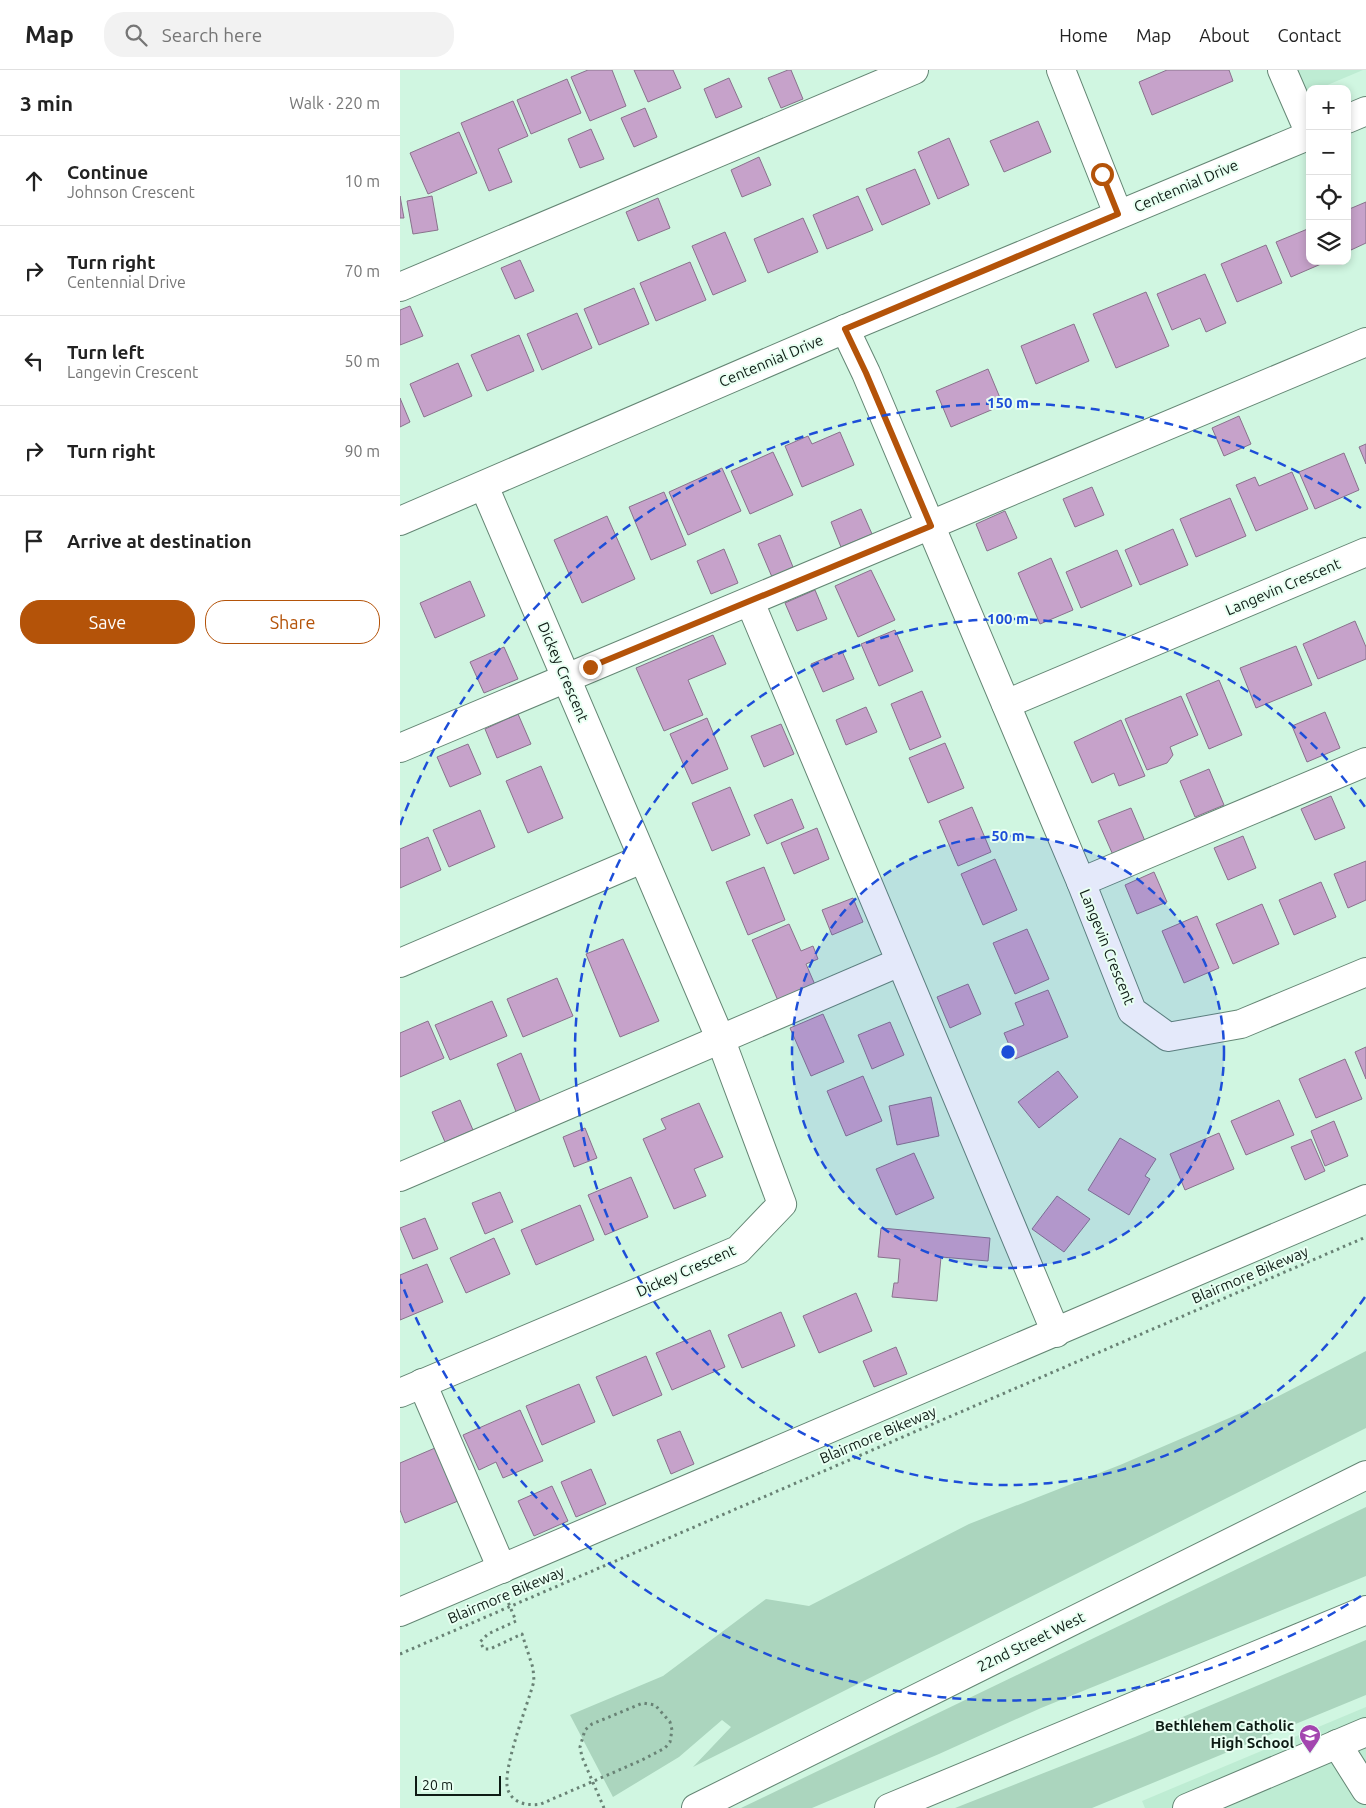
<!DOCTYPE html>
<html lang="en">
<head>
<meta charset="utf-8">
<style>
	:root { --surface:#fff; --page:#f2f2f2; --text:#222; --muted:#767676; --line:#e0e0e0; --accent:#b45309 }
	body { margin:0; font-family:Ubuntu,sans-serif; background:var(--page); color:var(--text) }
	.controls { position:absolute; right:15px; top:15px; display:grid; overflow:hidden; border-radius:10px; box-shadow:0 2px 8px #0003 }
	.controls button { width:45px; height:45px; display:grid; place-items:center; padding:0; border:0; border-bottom:1px solid var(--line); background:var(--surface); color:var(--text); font:25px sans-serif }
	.scale { position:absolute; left:15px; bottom:12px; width:86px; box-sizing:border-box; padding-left:5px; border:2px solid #0d1b14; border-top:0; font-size:14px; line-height:18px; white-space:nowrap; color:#0d1b14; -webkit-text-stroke:4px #e8fff2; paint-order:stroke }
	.stop { position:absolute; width:15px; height:15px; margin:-11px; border:4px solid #b45309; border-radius:50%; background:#fff }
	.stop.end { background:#b45309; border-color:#fff; box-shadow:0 1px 5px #0008 }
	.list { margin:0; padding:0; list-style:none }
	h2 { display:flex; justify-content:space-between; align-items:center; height:65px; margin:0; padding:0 20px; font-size:21px }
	h2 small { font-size:16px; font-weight:400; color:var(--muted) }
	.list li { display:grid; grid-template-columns:32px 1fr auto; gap:15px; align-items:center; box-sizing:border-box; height:90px; padding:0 20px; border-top:1px solid var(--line) }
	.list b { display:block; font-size:19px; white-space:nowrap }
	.list p { margin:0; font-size:16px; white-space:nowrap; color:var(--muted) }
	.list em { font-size:16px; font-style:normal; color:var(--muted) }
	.actions { display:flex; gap:10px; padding:15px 20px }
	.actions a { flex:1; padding:11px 0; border:1px solid var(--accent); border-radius:20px; text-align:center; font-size:18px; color:var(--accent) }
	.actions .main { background:var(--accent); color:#fff }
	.icon { flex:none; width:28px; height:28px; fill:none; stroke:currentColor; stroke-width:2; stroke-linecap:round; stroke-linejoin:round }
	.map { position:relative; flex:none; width:966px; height:1738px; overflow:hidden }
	header { display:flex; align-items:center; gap:30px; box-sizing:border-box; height:70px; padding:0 25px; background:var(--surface); border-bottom:1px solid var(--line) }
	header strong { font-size:24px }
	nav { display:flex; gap:28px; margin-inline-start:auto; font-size:18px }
	.search { width:350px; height:45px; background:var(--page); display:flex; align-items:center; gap:12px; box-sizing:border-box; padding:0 18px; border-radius:20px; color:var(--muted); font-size:19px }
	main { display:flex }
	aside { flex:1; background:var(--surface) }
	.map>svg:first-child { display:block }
	.built { fill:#beecd3 }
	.grass { fill:#abd5be }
	.building { fill:#c6a2ca; stroke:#89728c }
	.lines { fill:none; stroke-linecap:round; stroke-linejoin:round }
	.minor-casing { stroke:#648674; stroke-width:30 }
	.highway-casing { stroke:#648674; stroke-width:30 }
	.path { stroke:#698275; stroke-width:3; stroke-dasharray:2.5 4; stroke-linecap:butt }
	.minor { stroke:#fff; stroke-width:28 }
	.highway { stroke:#fff; stroke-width:28 }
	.route { stroke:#b45309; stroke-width:6 }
	.ring { fill:none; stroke:#1d4ed8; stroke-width:2.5; stroke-dasharray:9 6 }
	.labels { text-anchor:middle; stroke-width:4; stroke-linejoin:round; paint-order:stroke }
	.street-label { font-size:15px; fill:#0d1b14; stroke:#e8fff2 }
	.poi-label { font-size:15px; font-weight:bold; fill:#0d1b14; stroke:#e8fff2; text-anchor:end }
	.centre { fill:#1d4ed8; stroke:#e8fff2; stroke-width:2.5 }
	.ring-label { font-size:15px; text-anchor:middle; font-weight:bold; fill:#1d4ed8; stroke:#e8fff2; stroke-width:4; stroke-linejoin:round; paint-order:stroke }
</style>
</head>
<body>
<header>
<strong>Map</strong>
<div class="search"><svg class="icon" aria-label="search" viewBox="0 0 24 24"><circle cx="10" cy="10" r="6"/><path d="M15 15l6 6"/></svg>Search here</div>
<nav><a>Home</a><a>Map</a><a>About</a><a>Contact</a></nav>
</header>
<main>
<aside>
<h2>3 min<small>Walk · 220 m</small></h2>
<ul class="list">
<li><svg class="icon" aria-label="ahead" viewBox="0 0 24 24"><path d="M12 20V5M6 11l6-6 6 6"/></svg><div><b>Continue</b><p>Johnson Crescent</p></div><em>10 m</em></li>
<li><svg class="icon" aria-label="right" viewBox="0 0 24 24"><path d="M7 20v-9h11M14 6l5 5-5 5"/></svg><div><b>Turn right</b><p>Centennial Drive</p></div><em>70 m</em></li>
<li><svg class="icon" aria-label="left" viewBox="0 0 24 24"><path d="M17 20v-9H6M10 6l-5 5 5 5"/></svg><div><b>Turn left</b><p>Langevin Crescent</p></div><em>50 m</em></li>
<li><svg class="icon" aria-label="right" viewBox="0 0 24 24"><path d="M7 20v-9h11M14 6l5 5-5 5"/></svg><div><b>Turn right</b></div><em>90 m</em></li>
<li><svg class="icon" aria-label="arrive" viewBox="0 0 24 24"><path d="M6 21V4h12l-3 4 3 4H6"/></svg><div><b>Arrive at destination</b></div></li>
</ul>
<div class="actions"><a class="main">Save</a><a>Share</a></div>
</aside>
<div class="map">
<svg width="966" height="1738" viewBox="0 0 966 1738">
	<rect width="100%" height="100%" fill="#d0f6e1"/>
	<g class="built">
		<polygon points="889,0 963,0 918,19 910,19 910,22 901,26"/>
		<polygon points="966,1637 966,1738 745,1738 742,1731"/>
	</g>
	<g class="grass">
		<polygon points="966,1281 966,1358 293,1697 331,1657 322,1650 279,1687 213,1727 170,1645 263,1606 366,1529 409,1536 569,1454 720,1395 871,1330"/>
		<polygon points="966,1437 966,1506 641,1638 539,1684 412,1738 341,1738"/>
		<polygon points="966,1570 966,1625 692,1738 555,1738 735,1667"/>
	</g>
	<g class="building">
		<polygon points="188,0 212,0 226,36 190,51 171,7"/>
		<polygon points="234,0 273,0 281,18 248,32"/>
		<polygon points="388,0 391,0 403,29 381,38 368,8"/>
		<polygon points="767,0 829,0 833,11 752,45 739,12"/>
		<polygon points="329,8 342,37 316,48 304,19"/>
		<polygon points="167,9 181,43 131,64 117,30"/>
		<polygon points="113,31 128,66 98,79 112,112 89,121 61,53"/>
		<polygon points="245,38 257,67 234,77 221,48"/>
		<polygon points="638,51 651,82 604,102 590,71"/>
		<polygon points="191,59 204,89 180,98 168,69"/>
		<polygon points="59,62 77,103 28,124 10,83"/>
		<polygon points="549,68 569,115 538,129 518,82"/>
		<polygon points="359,87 371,115 342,127 331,100"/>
		<polygon points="515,99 530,134 482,155 466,119"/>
		<polygon points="0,126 4,148 0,148"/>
		<polygon points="32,126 38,160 13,164 7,131"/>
		<polygon points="458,126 473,160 427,179 413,145"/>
		<polygon points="258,128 270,158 238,171 226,142"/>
		<polygon points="966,132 966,173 951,180 947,172 947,140"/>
		<polygon points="403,148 418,182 368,203 354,169"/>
		<polygon points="910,158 910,191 928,191 891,207 876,172"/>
		<polygon points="325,162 346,211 313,225 292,176"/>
		<polygon points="866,175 882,213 837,232 821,194"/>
		<polygon points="120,190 134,221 115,229 101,198"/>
		<polygon points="290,192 306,230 256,251 240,213"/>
		<polygon points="805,204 826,253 806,262 800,248 772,260 757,224"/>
		<polygon points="234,218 249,254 199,275 184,239"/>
		<polygon points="746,222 769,276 716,298 693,244"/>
		<polygon points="10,236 23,266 0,275 0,240"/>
		<polygon points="177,243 192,278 142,300 127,264"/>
		<polygon points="674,254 689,291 636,314 621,276"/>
		<polygon points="119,265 134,301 87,321 71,285"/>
		<polygon points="58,293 72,326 24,347 10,314"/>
		<polygon points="588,299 603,335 551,357 536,321"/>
		<polygon points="0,328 10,352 0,357"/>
		<polygon points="839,346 851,374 824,386 812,358"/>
		<polygon points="440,362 454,395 402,417 385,376 408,366 412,374"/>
		<polygon points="966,374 966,394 959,377"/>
		<polygon points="373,382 393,425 350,444 331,401"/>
		<polygon points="944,383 959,420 915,439 899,402"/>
		<polygon points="322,398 341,441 288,465 269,422"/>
		<polygon points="892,402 908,439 856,461 836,415 855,407 859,416"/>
		<polygon points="692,417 704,445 675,457 663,429"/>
		<polygon points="264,422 286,475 251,490 229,437"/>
		<polygon points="830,428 846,466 796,487 780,449"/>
		<polygon points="461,439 472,464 441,477 431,452"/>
		<polygon points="605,441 617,468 587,481 576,454"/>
		<polygon points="207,446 235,509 182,533 154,470"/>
		<polygon points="773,459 788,495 740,515 725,480"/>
		<polygon points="380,465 393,497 372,507 358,474"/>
		<polygon points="324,479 338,513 311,524 297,491"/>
		<polygon points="717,480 732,516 681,538 666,502"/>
		<polygon points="651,488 673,540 640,554 618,503"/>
		<polygon points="471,500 495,550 458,567 435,516"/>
		<polygon points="70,511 85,546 35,568 20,533"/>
		<polygon points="415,520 427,549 397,561 385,533"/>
		<polygon points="955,551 966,577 966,589 918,609 903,574"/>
		<polygon points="495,560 513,601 479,616 461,574"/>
		<polygon points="313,565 326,594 288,610 303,645 264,661 236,598"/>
		<polygon points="896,576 912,615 856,638 840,598"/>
		<polygon points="104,577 118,609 84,623 70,592"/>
		<polygon points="442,581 454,609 423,622 411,594"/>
		<polygon points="819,610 842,665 809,679 786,624"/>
		<polygon points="522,621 541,667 510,680 491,634"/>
		<polygon points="781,626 798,665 770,677 773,685 767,693 747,700 725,649"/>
		<polygon points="466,637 477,662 446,675 436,650"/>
		<polygon points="925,642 940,678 907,692 892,656"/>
		<polygon points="118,644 131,674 97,688 85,659"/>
		<polygon points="307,648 328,699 292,714 270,664"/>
		<polygon points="721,650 745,706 719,716 714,703 692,713 674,672"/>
		<polygon points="381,654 394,684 364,697 351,666"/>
		<polygon points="545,673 564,718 528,733 509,688"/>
		<polygon points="68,674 81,704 50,717 37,687"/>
		<polygon points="141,696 163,748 128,763 106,711"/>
		<polygon points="809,699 824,735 795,747 780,711"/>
		<polygon points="330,717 350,765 312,781 292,733"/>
		<polygon points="931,726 945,758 915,770 901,739"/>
		<polygon points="392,729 404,758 367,774 354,745"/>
		<polygon points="572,737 591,782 558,796 539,751"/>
		<polygon points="731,738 745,771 713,785 698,751"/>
		<polygon points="80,740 95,777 49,797 33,760"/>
		<polygon points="417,758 429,789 394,804 381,773"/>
		<polygon points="843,766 856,798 828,810 814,778"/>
		<polygon points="28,767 41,800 0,818 0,779"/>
		<polygon points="595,789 617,840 583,855 561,804"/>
		<polygon points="966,791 966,830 948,838 934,804"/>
		<polygon points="364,797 385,850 348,865 326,812"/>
		<polygon points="754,802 767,832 737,844 725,815"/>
		<polygon points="921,812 936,847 894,865 879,830"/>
		<polygon points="453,828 463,852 432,865 422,840"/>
		<polygon points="862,834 879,874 833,894 816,854"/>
		<polygon points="797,846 819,898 784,913 762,861"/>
		<polygon points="389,854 401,881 413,876 418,889 406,894 416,917 379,933 352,870"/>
		<polygon points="627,859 649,909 615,924 593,873"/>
		<polygon points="223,869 259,951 220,967 186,884"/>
		<polygon points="157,908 173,946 123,967 107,929"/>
		<polygon points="568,914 581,944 550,958 537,927"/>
		<polygon points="648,920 668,967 615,989 604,963 624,955 615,933"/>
		<polygon points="92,931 107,966 50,990 35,955"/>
		<polygon points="423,944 444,992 411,1006 390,958"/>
		<polygon points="28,951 44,988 0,1007 0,963"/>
		<polygon points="490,952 504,985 472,999 458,965"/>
		<polygon points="966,977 966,1009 955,982"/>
		<polygon points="121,983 141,1033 117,1044 97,994"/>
		<polygon points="945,989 962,1029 916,1048 899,1009"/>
		<polygon points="658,1001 678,1027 639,1058 618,1032"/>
		<polygon points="463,1006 482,1051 446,1066 427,1021"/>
		<polygon points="531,1027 539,1066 497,1075 489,1036"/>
		<polygon points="60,1030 73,1060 45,1072 32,1042"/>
		<polygon points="879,1030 894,1065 846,1085 831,1051"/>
		<polygon points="299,1033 323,1087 294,1099 306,1126 274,1139 243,1069 266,1059 261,1049"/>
		<polygon points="934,1051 948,1086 925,1096 911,1061"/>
		<polygon points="185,1058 197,1088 174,1097 163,1067"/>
		<polygon points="819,1063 834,1099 785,1120 770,1084"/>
		<polygon points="720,1068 756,1089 745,1106 750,1109 729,1145 688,1120"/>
		<polygon points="911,1069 925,1101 905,1110 891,1077"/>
		<polygon points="514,1083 534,1128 496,1145 476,1099"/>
		<polygon points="231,1107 248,1147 205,1165 188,1125"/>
		<polygon points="100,1122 113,1152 85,1164 72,1133"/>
		<polygon points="657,1126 690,1149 664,1182 632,1159"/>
		<polygon points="180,1135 194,1170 136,1195 121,1160"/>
		<polygon points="25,1148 38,1179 13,1189 0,1158"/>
		<polygon points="481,1158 590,1168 588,1191 541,1187 537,1231 492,1227 494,1213 498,1213 500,1189 478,1187"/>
		<polygon points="94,1168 110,1204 66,1223 50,1188"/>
		<polygon points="27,1194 43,1232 0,1250 0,1205"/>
		<polygon points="456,1223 472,1261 419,1283 403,1246"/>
		<polygon points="381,1242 395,1276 342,1298 328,1265"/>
		<polygon points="310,1260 325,1297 272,1320 256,1283"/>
		<polygon points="496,1277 507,1304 474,1317 463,1291"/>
		<polygon points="246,1286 262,1325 213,1346 196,1307"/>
		<polygon points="179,1314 195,1352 142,1375 126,1336"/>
		<polygon points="120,1340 143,1391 103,1408 96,1392 79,1400 63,1365"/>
		<polygon points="280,1361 294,1394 271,1404 257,1370"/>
		<polygon points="35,1378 58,1431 5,1453 0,1440 0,1393"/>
		<polygon points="191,1399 206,1434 176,1447 161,1412"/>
		<polygon points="152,1416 168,1451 134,1466 118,1431"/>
	</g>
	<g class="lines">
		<g class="minor-casing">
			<g id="minor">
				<polyline points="661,0 718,144"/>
				<polyline points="882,0 910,64"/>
				<polyline points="947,49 966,41"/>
				<polyline points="0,217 514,0"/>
				<polyline points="445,259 466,303 681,812 732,941 768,967 841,954 966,902"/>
				<polyline points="0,451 445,259 910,65"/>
				<polyline points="350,532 656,1263"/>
				<polyline points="606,634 966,482"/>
				<polyline points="0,678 966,272"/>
				<polyline points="681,812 966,692"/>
				<polyline points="0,893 242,789"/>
				<polyline points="0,1107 500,892"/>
				<polyline points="22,1313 102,1499"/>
				<polyline points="0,1323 338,1180 382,1134 320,968 84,416"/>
				<polyline points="0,1542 966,1129"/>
				<polyline points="937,1674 966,1720"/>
				<polyline points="787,1738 966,1662"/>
			</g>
		</g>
		<g class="highway-casing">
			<g id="highway">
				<polyline points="296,1738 966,1405"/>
				<polyline points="489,1738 966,1540"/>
			</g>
		</g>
		<g class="path">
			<path d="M106 1527 116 1551 88 1564 80 1572 84 1579H90L122 1564 133 1598 134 1611C128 1634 101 1701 108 1720 113 1734 129 1736 141 1734L242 1690 265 1678 270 1672 272 1660 270 1652 255 1635 243 1633 192 1654 185 1660 180 1677 182 1687 204 1738"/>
			<polyline points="0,1584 966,1167"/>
		</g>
		<use href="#minor" class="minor"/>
		<use href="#highway" class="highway"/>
	</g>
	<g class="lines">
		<polyline class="route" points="190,597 531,456 466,303 445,259 718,144 702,104"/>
	</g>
	<circle cx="608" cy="982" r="216" fill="#1d4ed8" fill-opacity=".12"/>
	<g class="ring">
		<circle cx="608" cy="982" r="216"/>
		<path d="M965 1227A433 433 0 1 1 965 737"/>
		<path d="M961 1526A649 649 0 0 1 0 1209M0 755A649 649 0 0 1 961 438"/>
	</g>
	<defs>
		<g id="school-pin" transform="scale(1.125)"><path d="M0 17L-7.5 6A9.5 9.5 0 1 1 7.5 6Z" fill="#a346af" stroke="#e8fff2"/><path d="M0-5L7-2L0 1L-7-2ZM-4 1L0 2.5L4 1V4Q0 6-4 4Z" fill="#fff"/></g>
	</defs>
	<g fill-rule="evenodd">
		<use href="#school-pin" x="910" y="1665"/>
	</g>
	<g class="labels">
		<g class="street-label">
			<text transform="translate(786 116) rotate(-23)" y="5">Centennial Drive</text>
			<text transform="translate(371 291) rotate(-23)" y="5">Centennial Drive</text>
			<text transform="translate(883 517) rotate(-23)" y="5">Langevin Crescent</text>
			<text transform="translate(163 602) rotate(67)" y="5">Dickey Crescent</text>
			<text transform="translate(707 877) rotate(68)" y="5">Langevin Crescent</text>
			<text transform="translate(286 1201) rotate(-24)" y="5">Dickey Crescent</text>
			<text transform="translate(850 1205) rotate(-23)" y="5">Blairmore Bikeway</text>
			<text transform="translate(478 1365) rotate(-23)" y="5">Blairmore Bikeway</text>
			<text transform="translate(106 1525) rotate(-23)" y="5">Blairmore Bikeway</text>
			<text transform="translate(631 1572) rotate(-26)" y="5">22nd Street West</text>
		</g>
		<g class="poi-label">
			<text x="894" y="1661">Bethlehem Catholic<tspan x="894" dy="17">High School</tspan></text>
		</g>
	</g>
	<circle cx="608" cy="982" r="8" class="centre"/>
	<g class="ring-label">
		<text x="608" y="338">150 m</text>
		<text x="608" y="554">100 m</text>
		<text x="608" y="771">50 m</text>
	</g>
</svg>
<div class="controls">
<button>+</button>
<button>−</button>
<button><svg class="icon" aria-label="locate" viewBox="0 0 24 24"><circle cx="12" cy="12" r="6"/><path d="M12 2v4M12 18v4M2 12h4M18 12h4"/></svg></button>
<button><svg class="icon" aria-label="layers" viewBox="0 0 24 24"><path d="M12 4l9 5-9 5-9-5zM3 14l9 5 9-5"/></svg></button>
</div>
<div class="scale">20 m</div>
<div class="stop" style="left:702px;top:104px"></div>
<div class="stop end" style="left:190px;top:597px"></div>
</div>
</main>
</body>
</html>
